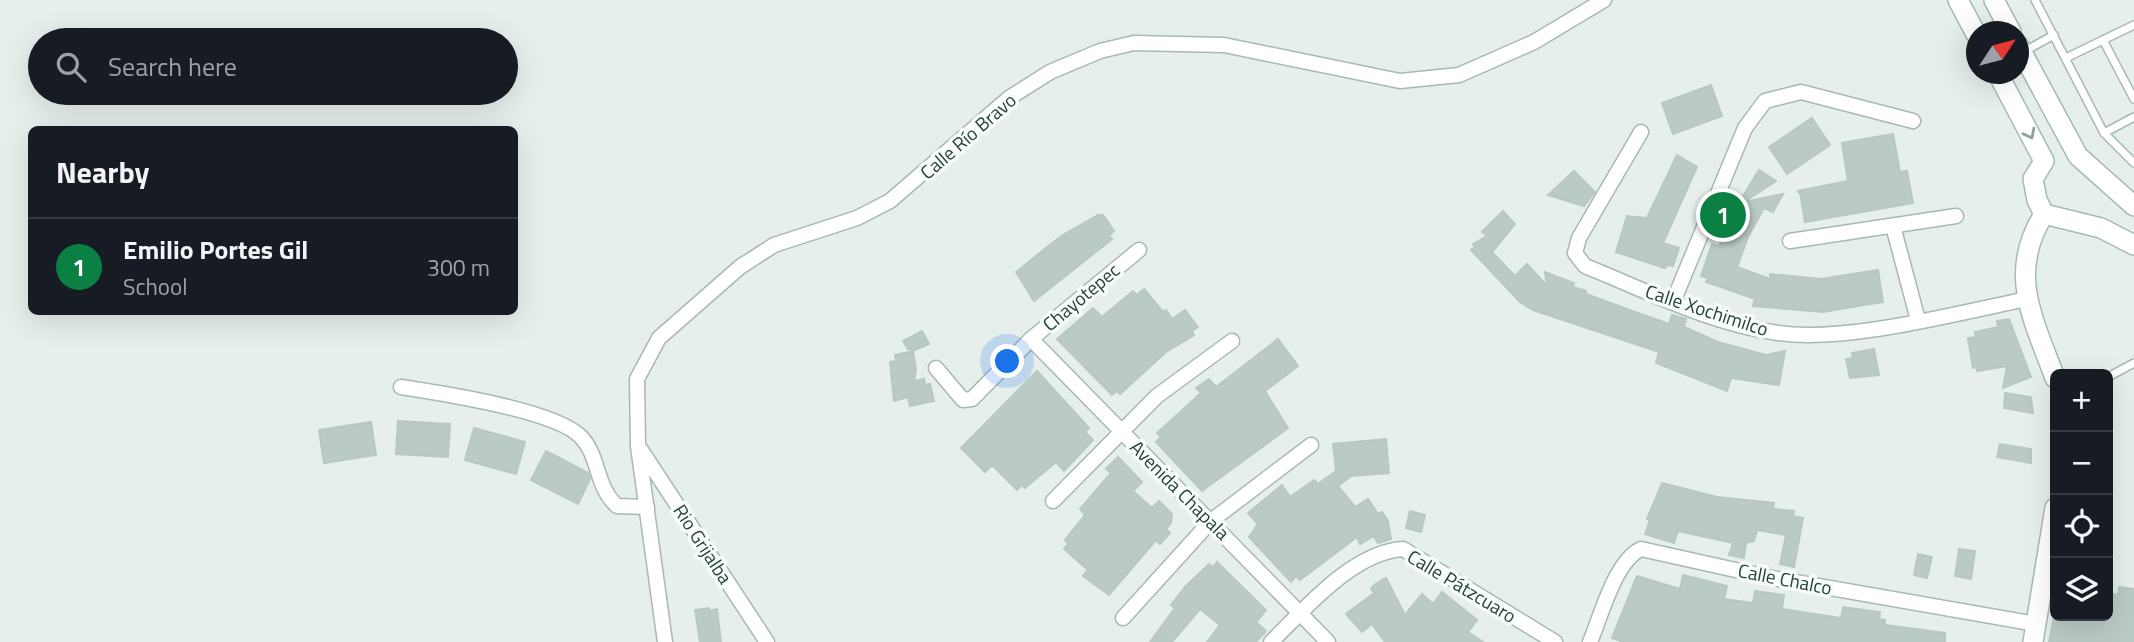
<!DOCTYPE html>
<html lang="en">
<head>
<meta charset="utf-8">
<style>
	:root { --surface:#171b24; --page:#20242c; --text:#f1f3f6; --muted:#9ea1a6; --line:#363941; --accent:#0b8043 }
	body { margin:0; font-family:"Titillium Web",sans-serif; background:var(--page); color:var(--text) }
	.controls { position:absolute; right:21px; bottom:21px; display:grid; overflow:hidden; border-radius:10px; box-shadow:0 7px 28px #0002 }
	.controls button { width:63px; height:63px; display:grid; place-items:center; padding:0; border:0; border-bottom:2px solid var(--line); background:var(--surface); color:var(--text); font:35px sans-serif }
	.compass { position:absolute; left:1966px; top:21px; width:63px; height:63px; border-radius:50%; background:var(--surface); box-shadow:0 7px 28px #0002; rotate:54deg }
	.you { position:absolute; left:1008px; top:362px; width:24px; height:24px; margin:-18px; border:5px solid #fff; border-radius:50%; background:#1a73e8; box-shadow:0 0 0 10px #1a73e833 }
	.badge { display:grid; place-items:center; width:46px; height:46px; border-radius:50%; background:var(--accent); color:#fff; font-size:23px; font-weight:700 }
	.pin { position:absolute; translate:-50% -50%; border:4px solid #fff; box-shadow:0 2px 7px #0006 }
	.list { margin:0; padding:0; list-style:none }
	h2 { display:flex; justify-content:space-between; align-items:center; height:91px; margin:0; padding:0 28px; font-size:30px }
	h2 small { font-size:23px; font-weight:400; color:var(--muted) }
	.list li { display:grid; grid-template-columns:46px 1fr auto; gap:21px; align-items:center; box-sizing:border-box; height:98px; padding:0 28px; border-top:2px solid var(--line) }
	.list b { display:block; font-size:26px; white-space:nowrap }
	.list p { margin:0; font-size:23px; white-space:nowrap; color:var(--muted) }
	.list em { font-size:23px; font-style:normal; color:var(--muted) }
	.icon { flex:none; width:38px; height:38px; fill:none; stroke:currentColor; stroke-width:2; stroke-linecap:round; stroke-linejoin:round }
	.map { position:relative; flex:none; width:2134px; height:642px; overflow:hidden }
	.search { position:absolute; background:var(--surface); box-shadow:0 7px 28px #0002; left:28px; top:28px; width:490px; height:77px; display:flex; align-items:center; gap:18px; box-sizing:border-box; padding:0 24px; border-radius:38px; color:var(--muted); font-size:26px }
	.panel { position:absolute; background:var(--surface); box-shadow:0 7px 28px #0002; left:28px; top:126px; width:490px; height:189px; border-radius:10px }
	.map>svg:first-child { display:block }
	.building { fill:#bbcac4; stroke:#b8c9c2; stroke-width:2 }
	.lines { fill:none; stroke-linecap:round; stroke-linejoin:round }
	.lane-casing { stroke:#a8b8b2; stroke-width:10 }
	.street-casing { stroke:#a8b8b2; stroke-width:17 }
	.secondary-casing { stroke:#a4bbb3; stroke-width:22 }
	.lane { stroke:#fff; stroke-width:7 }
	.street { stroke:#fff; stroke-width:14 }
	.secondary { stroke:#fff; stroke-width:19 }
	.oneway { stroke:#92a09c }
	.labels { text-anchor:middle; stroke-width:7; stroke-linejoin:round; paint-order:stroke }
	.street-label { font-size:19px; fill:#24423a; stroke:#f7fbf9 }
</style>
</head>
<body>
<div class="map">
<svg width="2134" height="642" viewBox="0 0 2134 642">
	<rect width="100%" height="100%" fill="#e6efeb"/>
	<g class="building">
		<polygon points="1711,85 1722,116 1673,134 1662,103"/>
		<polygon points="1812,118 1830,145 1787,174 1769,147"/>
		<polygon points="1893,134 1900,172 1907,171 1913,203 1805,222 1801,198 1804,200 1798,191 1848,181 1842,143"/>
		<polygon points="1677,155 1697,167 1663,243 1679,248 1673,266 1667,265 1665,268 1616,252 1627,216 1647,218"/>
		<polygon points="1759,170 1776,181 1744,202 1783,194 1773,212 1764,208 1748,237 1737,267 1770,279 1770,274 1821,279 1878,270 1883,302 1823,312 1753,306 1755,299 1706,282 1708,278 1701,276 1712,244 1719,247 1734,211"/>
		<polygon points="1574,171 1595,192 1584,206 1548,195"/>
		<polygon points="1503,211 1515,224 1492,252 1515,276 1527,264 1547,286 1545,272 1574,283 1573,287 1586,291 1586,294 1635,312 1669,324 1672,315 1686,319 1684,327 1718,342 1766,355 1785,351 1779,385 1731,378 1727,391 1656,363 1659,352 1533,310 1520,302 1471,250 1475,247 1473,244 1487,236 1482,232"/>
		<polygon points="1098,215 1103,215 1114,231 1109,235 1112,239 1034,301 1016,272 1061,236"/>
		<polygon points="1144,289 1163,312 1166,310 1172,319 1185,310 1198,327 1192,331 1194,335 1166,352 1120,394 1117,391 1112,395 1057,339 1093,308 1102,317 1133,291 1137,295"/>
		<polygon points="2009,319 2031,377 2003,388 2007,366 1977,371 1977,367 1973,368 1968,338 1976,337 1975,332 1998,327 1997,321"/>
		<polygon points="922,331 929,344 915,350 908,349 903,341"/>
		<polygon points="1278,339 1298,366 1265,391 1288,428 1202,491 1156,442 1161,437 1157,433 1201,393 1196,388 1209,379 1216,387"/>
		<polygon points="1874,349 1879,375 1850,378 1846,359 1853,358 1852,353"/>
		<polygon points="913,351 916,369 914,381 924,379 925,385 930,384 934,401 910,406 908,397 894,401 890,362 896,361 895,355"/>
		<polygon points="1037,371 1089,428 1085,432 1093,440 1064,471 1056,462 1025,488 1021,485 1017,490 992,465 985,472 961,448"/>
		<polygon points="2005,393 2031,397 2033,413 2004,408"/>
		<polygon points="398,421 450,424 448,457 396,454"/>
		<polygon points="371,422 376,455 324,463 319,430"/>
		<polygon points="474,428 525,442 516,474 465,460"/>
		<polygon points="1386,439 1389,473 1351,476 1338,486 1355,507 1368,499 1378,514 1382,512 1388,521 1391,539 1378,543 1374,536 1360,544 1357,537 1300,580 1296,576 1291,582 1249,537 1258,524 1248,513 1282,485 1290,497 1314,480 1318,484 1336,471 1333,444"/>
		<polygon points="2000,444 2031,449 2031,463 1997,457"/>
		<polygon points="546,451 588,473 590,479 578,504 531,480"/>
		<polygon points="1118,457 1142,482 1133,491 1152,508 1159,501 1172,514 1171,523 1166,529 1170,533 1160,544 1156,540 1109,595 1083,576 1088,570 1064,549 1068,544 1065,540 1085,515 1080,509 1111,473 1106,469"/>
		<polygon points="1662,483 1717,497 1774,503 1773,509 1794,511 1793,516 1803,518 1794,567 1780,564 1786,535 1757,530 1754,541 1746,543 1744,558 1729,555 1733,543 1678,531 1674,543 1645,534 1650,520 1647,519"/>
		<polygon points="1410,511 1425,515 1421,532 1406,528"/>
		<polygon points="1959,549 1975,551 1971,579 1955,576"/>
		<polygon points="1918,554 1932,557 1927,578 1914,575"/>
		<polygon points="1217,562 1266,610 1256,622 1266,631 1256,642 1207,642 1220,625 1200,609 1172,642 1150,642 1175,608 1171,605 1185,587 1209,564 1213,567"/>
		<polygon points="1683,575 1727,586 1724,599 1753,603 1755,591 1784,595 1782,609 1841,618 1843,607 1880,612 1879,619 1885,620 1885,625 1945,633 1945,642 1623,642 1612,638 1637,576 1680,589"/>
		<polygon points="1386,578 1405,615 1422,594 1433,604 1442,592 1477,620 1468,632 1483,642 1385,642 1372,624 1362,632 1346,614 1374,593 1371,589 1374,585"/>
		<polygon points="2119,587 2134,589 2134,642 2049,642 2054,616 2110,616 2113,594 2118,595"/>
		<polygon points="709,608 710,611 717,609 721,642 700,642 695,610"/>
	</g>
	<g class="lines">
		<g class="lane-casing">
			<g id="lane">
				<polyline points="2035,0 2104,133 2134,163"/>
				<polyline points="2103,40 2134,99"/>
				<polyline points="2023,52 2054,35"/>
				<polyline points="2066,58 2134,25"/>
				<polyline points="2104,133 2134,117"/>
				<polyline points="2108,377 2134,363"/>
			</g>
		</g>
		<g class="street-casing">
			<g id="street">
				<path d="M1641 132 1579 238 1575 253 1585 266C1647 291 1711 324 1778 333 1847 343 1957 313 2027 299"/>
				<polyline points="1893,226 1918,320"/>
				<polyline points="1790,241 1956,216"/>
				<polyline points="1673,302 1745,128 1765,101 1801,92 1913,121"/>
				<polyline points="1031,339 1328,642"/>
				<polyline points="936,368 963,400 972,399 1031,339 1139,250"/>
				<path d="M401 387C440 393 555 410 581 437 600 457 595 486 617 506L647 507"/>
				<polyline points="641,450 767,642"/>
				<polyline points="1053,501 1157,396 1232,341"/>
				<polyline points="1123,618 1211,521 1311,445"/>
				<polyline points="665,642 638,446 637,379 659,338 740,267 774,245 857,218 890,201 1009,98 1050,72 1100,51 1134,43 1224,45 1400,81 1459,75 1534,42 1604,0"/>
				<path d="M1271 642C1305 609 1353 552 1403 549L1555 642"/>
				<path d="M1590 642C1601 616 1615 561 1641 549L1767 577 2036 624"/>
			</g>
		</g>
		<g class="secondary-casing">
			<g id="secondary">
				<polyline points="1958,0 1976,34"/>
				<polyline points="1994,0 2011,32"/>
				<polyline points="2018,45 2078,156 2134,206"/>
				<polyline points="1998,74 2044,161 2033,179 2037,200 2044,214 2101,228 2134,245"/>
				<path d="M2044 214C2007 273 2033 318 2055 378"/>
				<polyline points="2033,642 2055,508"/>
			</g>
		</g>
		<use href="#lane" class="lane"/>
		<use href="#street" class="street"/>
		<use href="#secondary" class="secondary"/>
	</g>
	<defs><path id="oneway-chevron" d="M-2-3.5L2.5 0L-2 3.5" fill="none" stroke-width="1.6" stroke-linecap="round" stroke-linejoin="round" transform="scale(1.75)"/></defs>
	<use class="oneway" href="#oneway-chevron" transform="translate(2030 134) rotate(63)"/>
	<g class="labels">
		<g class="street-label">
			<text transform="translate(968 136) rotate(-41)" y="7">Calle Río Bravo</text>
			<text transform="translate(1081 297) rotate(-40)" y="7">Chayotepec</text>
			<text transform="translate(1707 310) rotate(18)" y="7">Calle Xochimilco</text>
			<text transform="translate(1180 490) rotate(45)" y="7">Avenida Chapala</text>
			<text transform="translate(703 544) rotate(57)" y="7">Rio Grijalba</text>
			<text transform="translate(1785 579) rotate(11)" y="7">Calle Chalco</text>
			<text transform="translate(1462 586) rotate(31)" y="7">Calle Pátzcuaro</text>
		</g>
	</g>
</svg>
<div class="controls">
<button>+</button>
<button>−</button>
<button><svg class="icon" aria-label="locate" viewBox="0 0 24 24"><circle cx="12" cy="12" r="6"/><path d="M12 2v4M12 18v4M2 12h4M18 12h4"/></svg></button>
<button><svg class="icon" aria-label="layers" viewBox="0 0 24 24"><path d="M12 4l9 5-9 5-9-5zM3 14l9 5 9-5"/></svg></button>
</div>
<svg class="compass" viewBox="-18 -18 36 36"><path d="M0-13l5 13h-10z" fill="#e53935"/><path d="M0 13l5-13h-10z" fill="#9ea1a6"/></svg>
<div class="you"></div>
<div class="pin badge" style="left:1723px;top:215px">1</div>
<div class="search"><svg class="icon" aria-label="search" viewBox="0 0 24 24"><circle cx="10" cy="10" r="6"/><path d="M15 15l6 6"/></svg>Search here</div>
<section class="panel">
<h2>Nearby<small></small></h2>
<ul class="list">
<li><span class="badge">1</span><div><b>Emilio Portes Gil</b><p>School</p></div><em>300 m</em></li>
</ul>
</section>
</div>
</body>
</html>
